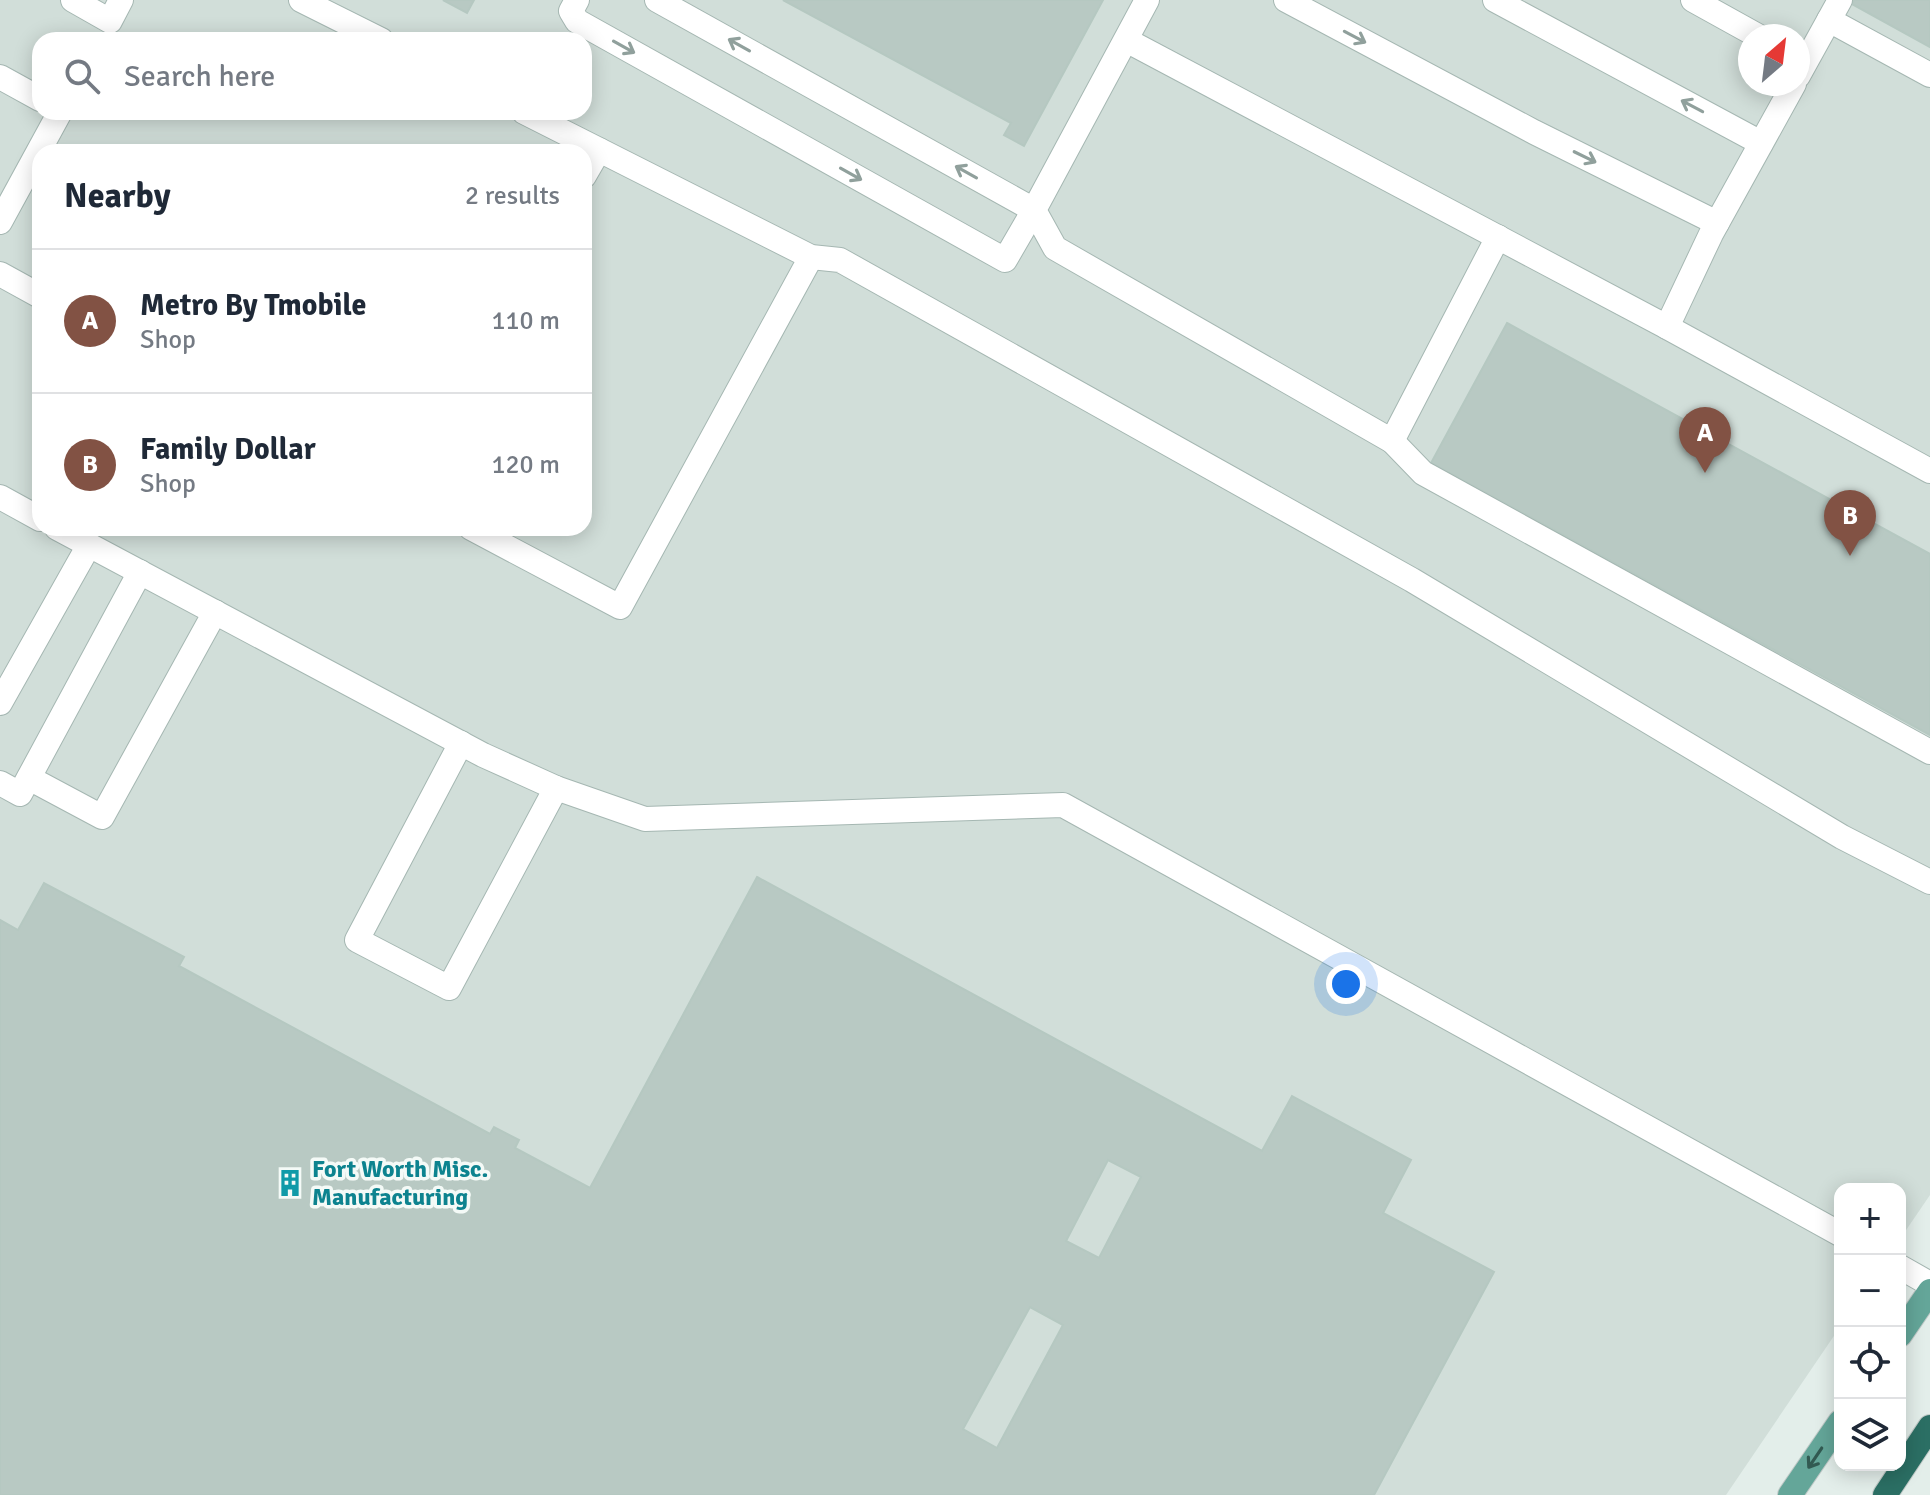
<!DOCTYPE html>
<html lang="en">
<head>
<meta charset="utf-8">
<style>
	:root { --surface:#fff; --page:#f6f6f7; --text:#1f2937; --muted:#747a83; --line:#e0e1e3; --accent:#825244 }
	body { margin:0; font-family:Signika,sans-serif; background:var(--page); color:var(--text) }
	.controls { position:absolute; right:24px; bottom:24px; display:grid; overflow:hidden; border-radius:16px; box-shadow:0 4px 20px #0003 }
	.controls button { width:72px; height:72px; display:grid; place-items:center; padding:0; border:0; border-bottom:2px solid var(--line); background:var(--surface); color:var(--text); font:40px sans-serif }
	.compass { position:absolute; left:1738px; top:24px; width:72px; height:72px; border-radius:50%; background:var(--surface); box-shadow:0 4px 20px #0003; rotate:28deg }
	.you { position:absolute; left:1346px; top:984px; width:28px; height:28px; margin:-20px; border:6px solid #fff; border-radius:50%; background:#1a73e8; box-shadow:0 0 0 12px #1a73e833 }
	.badge { display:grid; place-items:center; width:52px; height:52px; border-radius:50%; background:var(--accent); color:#fff; font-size:26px; font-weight:700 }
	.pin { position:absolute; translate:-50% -66px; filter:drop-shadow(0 2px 4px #0008) }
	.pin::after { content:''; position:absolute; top:42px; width:28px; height:24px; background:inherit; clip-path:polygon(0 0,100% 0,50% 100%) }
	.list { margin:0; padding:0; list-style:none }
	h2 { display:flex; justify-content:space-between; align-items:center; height:104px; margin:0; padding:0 32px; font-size:34px }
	h2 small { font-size:26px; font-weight:400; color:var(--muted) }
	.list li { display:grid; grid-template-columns:52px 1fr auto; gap:24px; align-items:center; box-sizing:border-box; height:144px; padding:0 32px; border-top:2px solid var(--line) }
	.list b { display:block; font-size:30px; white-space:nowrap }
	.list p { margin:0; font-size:26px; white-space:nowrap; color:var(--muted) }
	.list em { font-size:26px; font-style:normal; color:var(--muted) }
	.icon { flex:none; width:44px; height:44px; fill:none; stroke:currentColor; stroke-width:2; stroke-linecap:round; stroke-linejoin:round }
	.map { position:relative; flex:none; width:1930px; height:1495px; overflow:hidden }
	.search { position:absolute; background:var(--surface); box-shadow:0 4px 20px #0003; left:32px; top:32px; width:560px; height:88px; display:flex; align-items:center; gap:20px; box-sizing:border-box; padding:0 28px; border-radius:24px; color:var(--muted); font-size:30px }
	.panel { position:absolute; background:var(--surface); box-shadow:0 4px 20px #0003; left:32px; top:144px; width:560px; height:392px; border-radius:24px }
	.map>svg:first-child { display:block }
	.built { fill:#d1ded9; fill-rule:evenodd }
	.building { fill:#b8c9c3; stroke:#b5c8c1; stroke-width:2; fill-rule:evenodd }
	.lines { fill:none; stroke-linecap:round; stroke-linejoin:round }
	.minor-casing { stroke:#a5b7b2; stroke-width:26 }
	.major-casing { stroke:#c1cac8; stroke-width:26 }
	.highway-casing { stroke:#c1cac8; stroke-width:26 }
	.minor { stroke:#fff; stroke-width:24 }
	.major { stroke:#64a699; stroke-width:24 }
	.highway { stroke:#2b6f64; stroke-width:24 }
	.oneway { stroke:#90a09c }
	.oneway2 { stroke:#325a52 }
	.labels { text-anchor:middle; stroke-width:7; stroke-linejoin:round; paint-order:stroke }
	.culture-label { font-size:24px; font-weight:bold; fill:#0d838f; stroke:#f4faf7; text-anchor:start }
</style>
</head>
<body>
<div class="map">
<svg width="1930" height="1495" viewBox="0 0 1930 1495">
	<rect width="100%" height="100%" fill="#e3eeea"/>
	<path class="built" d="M0 0H1930V1195L1900 1239V1189H1840V1327L1726 1495H0ZM1750 36H1798V84H1750ZM40 40H584V112H40ZM40 152H584V528H40Z"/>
	<g class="building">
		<polygon points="443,0 474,0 467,13"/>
		<polygon points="783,0 1103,0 1024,146 1004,135 1011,123"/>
		<polygon points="1854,0 1930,0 1930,47 1852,4"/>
		<polygon points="1507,323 1930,554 1930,735 1431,463"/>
		<path d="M757 877 1262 1151 1292 1096 1411 1160 1383 1213 1494 1272 1374 1495H0V920L18 930 44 883 184 957 179 966 490 1134 494 1127 519 1140 515 1148 590 1188ZM1108 1160 1141 1177 1099 1258 1066 1241ZM1030 1307 1063 1325 997 1448 963 1429Z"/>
	</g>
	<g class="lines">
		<g class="minor-casing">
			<g id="minor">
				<polyline points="73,0 110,21 121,0"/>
				<polyline points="301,0 381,40"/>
				<polyline points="577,0 571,11 577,21 1005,260 1034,210 657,0"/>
				<polyline points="1147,0 1034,210 1055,248 1392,441 1498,237"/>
				<polyline points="1286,0 1534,132 1717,223"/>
				<polyline points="1495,0 1761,143"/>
				<polyline points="1693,0 1758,36"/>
				<polyline points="1829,20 1930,75"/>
				<polyline points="1126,40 1667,327"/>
				<polyline points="1798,76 1840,0"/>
				<polyline points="0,77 40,99"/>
				<polyline points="1794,84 1711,234 1667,327 1930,471"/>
				<polyline points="524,112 811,257 840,260 1412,580 1842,837 1930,882"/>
				<polyline points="584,176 599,150"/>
				<polyline points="0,222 60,112"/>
				<polyline points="0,274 40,296"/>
				<polyline points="1392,441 1423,473 1930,752"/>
				<polyline points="0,497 40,519"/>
				<polyline points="57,528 483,755 556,788 645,819 1063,805 1840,1234"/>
				<polyline points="471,528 620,607 811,257"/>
				<polyline points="0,703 89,545"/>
				<polyline points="461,743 357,940 449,988 556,788"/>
				<polyline points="29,778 102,817 215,612"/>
				<polyline points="0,783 20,794 140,572"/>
				<polyline points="1900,1267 1930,1284"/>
			</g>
		</g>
		<g class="major-casing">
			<g id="major">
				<polyline points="1900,1335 1930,1291"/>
				<polyline points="1790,1495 1840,1422"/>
			</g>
		</g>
		<g class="highway-casing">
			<polyline id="highway" points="1885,1495 1930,1427"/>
		</g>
		<use href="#minor" class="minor"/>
		<use href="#major" class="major"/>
		<use href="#highway" class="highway"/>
	</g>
	<defs><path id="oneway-shaft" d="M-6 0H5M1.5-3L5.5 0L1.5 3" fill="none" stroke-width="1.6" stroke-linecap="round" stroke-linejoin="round" transform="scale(2)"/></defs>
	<g class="oneway">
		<use href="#oneway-shaft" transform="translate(1355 37) rotate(28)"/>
		<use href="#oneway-shaft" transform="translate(739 45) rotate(-151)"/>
		<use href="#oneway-shaft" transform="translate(624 47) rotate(29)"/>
		<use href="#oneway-shaft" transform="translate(1692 106) rotate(-152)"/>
		<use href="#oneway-shaft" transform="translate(1585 157) rotate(26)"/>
		<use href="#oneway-shaft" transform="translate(966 172) rotate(-151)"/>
		<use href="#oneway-shaft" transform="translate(851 174) rotate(29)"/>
	</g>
	<use class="oneway2" href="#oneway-shaft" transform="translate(1815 1458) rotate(124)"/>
	<defs>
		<g id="building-bare" transform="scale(2.16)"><path d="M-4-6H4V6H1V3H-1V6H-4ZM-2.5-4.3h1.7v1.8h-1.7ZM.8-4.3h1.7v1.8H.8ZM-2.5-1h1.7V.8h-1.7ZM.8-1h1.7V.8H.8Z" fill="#0f9aa8" stroke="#f4faf7" stroke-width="2.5" paint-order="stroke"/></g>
	</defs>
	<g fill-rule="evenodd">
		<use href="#building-bare" x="290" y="1183"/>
	</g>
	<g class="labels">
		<g class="culture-label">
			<text x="312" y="1177">Fort Worth Misc.<tspan x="312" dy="28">Manufacturing</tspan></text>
		</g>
	</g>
</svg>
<div class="controls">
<button>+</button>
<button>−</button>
<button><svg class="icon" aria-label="locate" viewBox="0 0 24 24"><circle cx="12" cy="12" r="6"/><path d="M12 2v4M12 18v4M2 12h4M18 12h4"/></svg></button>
<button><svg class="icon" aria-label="layers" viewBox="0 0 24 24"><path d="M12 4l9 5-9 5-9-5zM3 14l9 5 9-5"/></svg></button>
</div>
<svg class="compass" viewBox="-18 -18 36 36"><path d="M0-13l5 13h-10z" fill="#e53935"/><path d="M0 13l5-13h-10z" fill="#747a83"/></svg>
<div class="you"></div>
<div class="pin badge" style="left:1705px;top:473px">A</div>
<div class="pin badge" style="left:1850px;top:556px">B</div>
<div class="search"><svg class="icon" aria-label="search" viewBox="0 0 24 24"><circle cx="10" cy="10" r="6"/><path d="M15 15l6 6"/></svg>Search here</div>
<section class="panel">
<h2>Nearby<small>2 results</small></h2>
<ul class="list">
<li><span class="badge">A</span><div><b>Metro By Tmobile</b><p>Shop</p></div><em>110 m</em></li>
<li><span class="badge">B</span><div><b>Family Dollar</b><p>Shop</p></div><em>120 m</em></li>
</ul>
</section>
</div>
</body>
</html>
